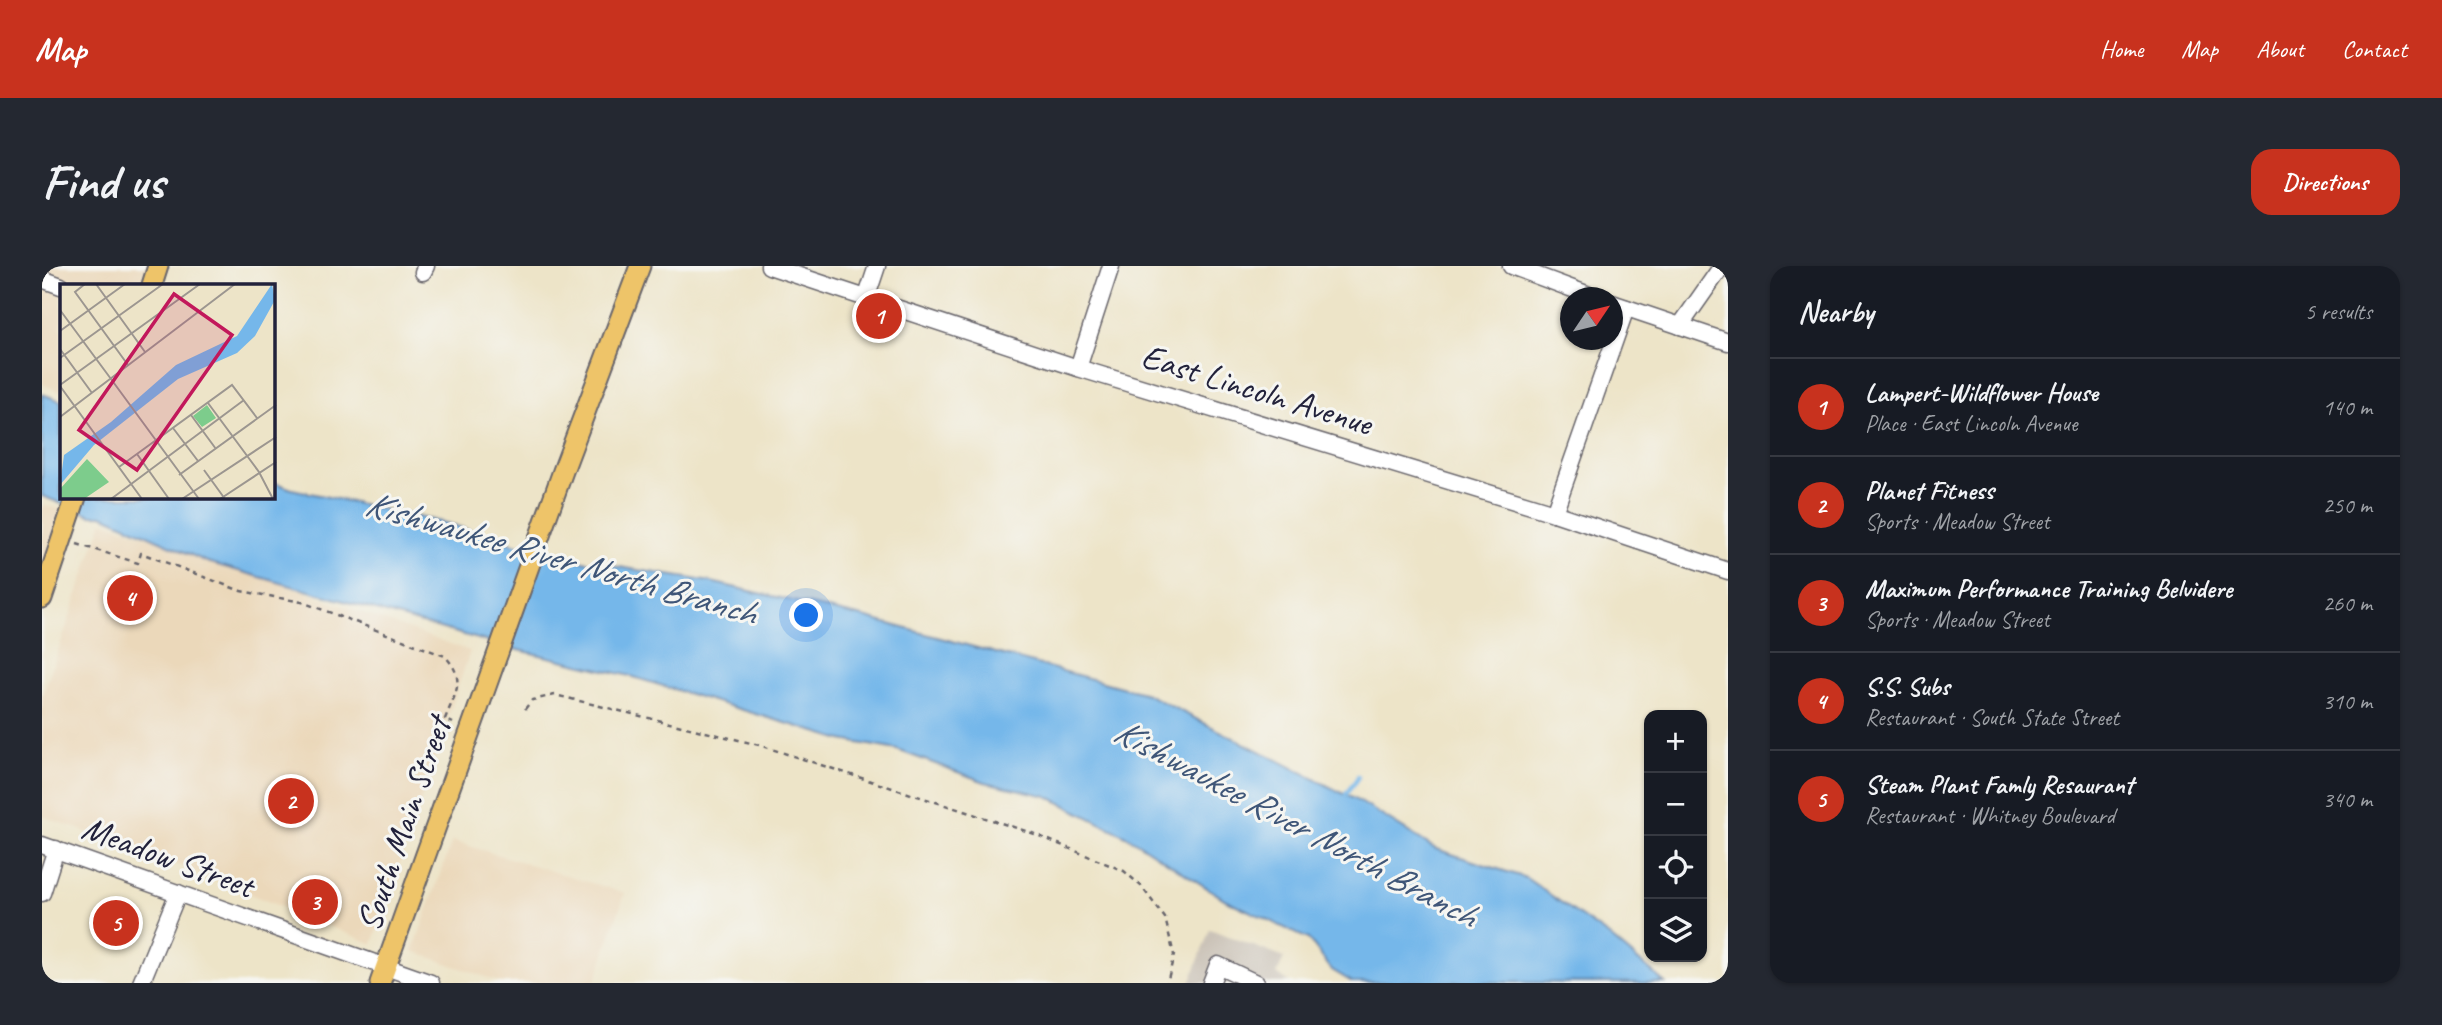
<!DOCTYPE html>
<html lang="en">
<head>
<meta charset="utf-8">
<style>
	:root { --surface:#171b24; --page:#242831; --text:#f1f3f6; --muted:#9ea1a6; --line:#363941; --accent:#c8321e }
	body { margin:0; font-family:Caveat,sans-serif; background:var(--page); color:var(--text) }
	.controls { position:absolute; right:21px; bottom:21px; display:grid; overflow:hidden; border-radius:14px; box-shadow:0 2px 5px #0004 }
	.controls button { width:63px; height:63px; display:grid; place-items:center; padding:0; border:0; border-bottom:2px solid var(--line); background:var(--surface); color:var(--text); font:35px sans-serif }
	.compass { position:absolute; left:1518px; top:21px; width:63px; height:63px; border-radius:50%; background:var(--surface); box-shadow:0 2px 5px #0004; rotate:55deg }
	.you { position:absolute; left:765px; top:350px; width:24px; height:24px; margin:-18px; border:5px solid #fff; border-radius:50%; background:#1a73e8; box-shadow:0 0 0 10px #1a73e833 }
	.badge { display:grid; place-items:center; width:46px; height:46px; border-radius:50%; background:var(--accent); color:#fff; font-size:23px; font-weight:700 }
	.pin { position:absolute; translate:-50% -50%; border:4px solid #fff; box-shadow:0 2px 7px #0006 }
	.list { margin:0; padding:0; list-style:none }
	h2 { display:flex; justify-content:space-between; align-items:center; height:91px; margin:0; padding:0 28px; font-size:30px }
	h2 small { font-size:23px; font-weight:400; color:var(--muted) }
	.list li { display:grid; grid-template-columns:46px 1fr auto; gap:21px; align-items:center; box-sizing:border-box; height:98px; padding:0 28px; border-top:2px solid var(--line) }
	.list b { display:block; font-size:26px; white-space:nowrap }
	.list p { margin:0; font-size:23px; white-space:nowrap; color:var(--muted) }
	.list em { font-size:23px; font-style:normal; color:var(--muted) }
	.icon { flex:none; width:38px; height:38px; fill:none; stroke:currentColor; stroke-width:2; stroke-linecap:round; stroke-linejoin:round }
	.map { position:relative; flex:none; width:1686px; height:717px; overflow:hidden; border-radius:21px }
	header { display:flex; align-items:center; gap:42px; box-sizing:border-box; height:98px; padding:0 35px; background:var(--accent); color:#fff }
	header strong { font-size:33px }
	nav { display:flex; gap:38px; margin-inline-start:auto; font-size:24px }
	.intro { display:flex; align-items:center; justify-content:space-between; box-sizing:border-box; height:168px; padding:0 42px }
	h1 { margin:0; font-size:49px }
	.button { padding:18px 32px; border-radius:21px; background:var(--accent); color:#fff; font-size:24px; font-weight:700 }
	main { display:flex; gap:42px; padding:0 42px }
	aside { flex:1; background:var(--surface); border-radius:21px; box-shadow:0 2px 5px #0004 }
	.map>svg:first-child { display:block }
	.built { fill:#ebd8ba }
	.industrial { fill:#cbc3b8 }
	.water { fill:#75b7ea; stroke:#4c6c92; stroke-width:2 }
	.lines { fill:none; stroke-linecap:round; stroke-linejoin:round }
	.stream { stroke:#75b7ea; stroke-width:4.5 }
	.minor-casing { stroke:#69666c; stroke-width:19 }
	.major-casing { stroke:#69666c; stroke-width:23 }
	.path { stroke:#69666c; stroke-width:2.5; stroke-dasharray:5 5; stroke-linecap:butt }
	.minor { stroke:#fff; stroke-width:16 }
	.major { stroke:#eec469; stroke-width:19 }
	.labels { text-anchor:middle; stroke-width:6; stroke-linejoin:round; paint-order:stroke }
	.street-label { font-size:35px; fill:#22223b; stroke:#f6f6f2 }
	.water-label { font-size:37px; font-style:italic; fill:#3f5678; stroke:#f6f6f2 }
	.inset-road { fill:none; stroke:#9c9690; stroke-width:2 }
	.view { fill:#c2185b; fill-opacity:0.15; stroke:#c2185b; stroke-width:3.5 }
	.inset-edge { fill:none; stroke:#22223b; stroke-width:3.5 }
</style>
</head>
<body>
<header>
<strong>Map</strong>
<nav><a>Home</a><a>Map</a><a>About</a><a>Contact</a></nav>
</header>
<div class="intro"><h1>Find us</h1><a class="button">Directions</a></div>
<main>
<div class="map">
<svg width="1686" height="717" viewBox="0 0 1686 717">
	<rect width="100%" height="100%" fill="#f6f6f2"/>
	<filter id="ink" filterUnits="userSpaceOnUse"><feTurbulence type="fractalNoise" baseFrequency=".0143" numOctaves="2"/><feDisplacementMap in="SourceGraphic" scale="14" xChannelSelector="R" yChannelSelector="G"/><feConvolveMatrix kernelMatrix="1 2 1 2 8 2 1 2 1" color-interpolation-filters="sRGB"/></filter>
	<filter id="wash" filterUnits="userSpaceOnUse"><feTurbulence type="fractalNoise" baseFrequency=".00686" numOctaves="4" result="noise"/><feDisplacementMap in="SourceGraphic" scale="28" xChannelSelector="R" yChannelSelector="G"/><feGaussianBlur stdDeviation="1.57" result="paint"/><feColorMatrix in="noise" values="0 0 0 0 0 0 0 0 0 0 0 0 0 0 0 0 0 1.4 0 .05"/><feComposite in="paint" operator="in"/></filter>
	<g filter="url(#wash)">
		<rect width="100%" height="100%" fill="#ede4c8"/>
		<g class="built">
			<polygon points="0,0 106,0 99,19 19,19 19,126 0,118"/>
			<polygon points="0,239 20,243 0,306"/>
			<polygon points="61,255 428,385 331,678 134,598 0,550 0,431"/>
			<polygon points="410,575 583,627 553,717 460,717 371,685"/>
		</g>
		<polygon class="industrial" points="1168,663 1242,692 1235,708 1247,717 1148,717"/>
		<polygon class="water" points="0,128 19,135 19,231 231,231 231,216 250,223 407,258 510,290 669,316 825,352 1105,428 1320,537 1394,583 1484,612 1567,670 1623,717 1310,716 1290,704 1266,673 1184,634 1088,572 1005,530 943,516 855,484 800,474 588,410 468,382 165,296 61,249 49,249 0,230"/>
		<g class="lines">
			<polyline class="stream" points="1304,528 1316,511"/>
		</g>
	</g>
	<g filter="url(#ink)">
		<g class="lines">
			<g class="minor-casing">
				<g id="minor">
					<polyline points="727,0 1036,102 1512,247 1686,305"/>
					<polyline points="1469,0 1555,32"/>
					<polyline points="381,6 384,0"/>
					<polyline points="0,13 19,20"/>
					<polyline points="825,30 835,0"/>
					<polyline points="1570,37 1686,76"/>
					<polyline points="1638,60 1680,0"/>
					<polyline points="1036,102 1069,0"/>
					<polyline points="1512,247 1584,42"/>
					<polyline points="0,579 389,717"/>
					<polyline points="0,627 14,583"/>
					<polyline points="99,717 136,627"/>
					<polyline points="1169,717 1176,699 1214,717"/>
				</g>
			</g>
			<g class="major-casing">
				<g id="major">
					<polyline points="110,19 116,0"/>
					<polyline points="0,332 34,231"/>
					<polyline points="338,717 521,205 598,0"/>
				</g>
			</g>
			<g class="path">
				<path d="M35 278 96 297 99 287 199 325 260 336 403 390C425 414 413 427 403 453L411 457"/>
				<polyline points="483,443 490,434 513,429 717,479 990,567 1082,605 1099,620 1123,652 1132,689 1125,717"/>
			</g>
			<use href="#minor" class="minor"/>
			<use href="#major" class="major"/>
		</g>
	</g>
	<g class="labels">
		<g class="street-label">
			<text transform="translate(1215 123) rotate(17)" y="12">East Lincoln Avenue</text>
			<text transform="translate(361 558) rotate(-71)" y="12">South Main Street</text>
			<text transform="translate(126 590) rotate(20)" y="12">Meadow Street</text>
		</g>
		<g class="water-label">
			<text transform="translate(519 291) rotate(16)" y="13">Kishwaukee River North Branch</text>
			<text transform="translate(1254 556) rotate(28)" y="13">Kishwaukee River North Branch</text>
		</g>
	</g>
	<g transform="translate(18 18)">
		<rect width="215" height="215" fill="#ede4c8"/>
		<path d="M147 121 156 134 142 143 133 132ZM27 175 49 198 24 215H0V205Z" fill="#7dcc8c"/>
		<path d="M212 0 215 16 195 52 177 69 118 95 34 161 0 201 4 171 51 138 116 81 177 52Z" fill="#75b7ea"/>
		<path class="inset-road" d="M25 0 15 8 68 81M36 0 85 68M0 26 51 95M0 47 65 0M0 65 32 109M0 74 103 0M51 95 139 215M0 101 140 0M0 102 82 215M148 119 199 188 213 215M131 131 156 165M0 133 175 0M113 144 138 177M77 170 109 215M59 183 172 101 197 134M144 186 165 215M119 191 216 121M51 215 184 116M122 215 216 153M160 215 216 178"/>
		<path class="view" d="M114 10 172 51 77 186 19 146Z"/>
		<rect width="215" height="215" class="inset-edge"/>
	</g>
</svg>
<div class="controls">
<button>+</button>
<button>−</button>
<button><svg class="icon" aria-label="locate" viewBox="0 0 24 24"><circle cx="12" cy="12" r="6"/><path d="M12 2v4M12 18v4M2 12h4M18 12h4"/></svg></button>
<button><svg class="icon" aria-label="layers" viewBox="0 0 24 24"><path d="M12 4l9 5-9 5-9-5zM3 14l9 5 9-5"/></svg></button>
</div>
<svg class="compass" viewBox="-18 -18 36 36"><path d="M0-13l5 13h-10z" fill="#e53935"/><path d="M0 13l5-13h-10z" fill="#9ea1a6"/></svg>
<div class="you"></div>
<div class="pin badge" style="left:837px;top:50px">1</div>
<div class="pin badge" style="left:249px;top:535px">2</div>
<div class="pin badge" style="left:273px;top:636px">3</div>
<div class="pin badge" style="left:88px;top:332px">4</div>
<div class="pin badge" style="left:74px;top:657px">5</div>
</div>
<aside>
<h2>Nearby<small>5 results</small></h2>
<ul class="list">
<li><span class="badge">1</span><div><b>Lampert-Wildflower House</b><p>Place · East Lincoln Avenue</p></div><em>140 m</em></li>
<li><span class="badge">2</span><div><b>Planet Fitness</b><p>Sports · Meadow Street</p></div><em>250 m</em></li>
<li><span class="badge">3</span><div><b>Maximum Performance Training Belvidere</b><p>Sports · Meadow Street</p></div><em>260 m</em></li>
<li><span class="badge">4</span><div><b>S.S. Subs</b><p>Restaurant · South State Street</p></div><em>310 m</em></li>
<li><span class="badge">5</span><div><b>Steam Plant Famly Resaurant</b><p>Restaurant · Whitney Boulevard</p></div><em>340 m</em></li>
</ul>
</aside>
</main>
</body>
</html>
